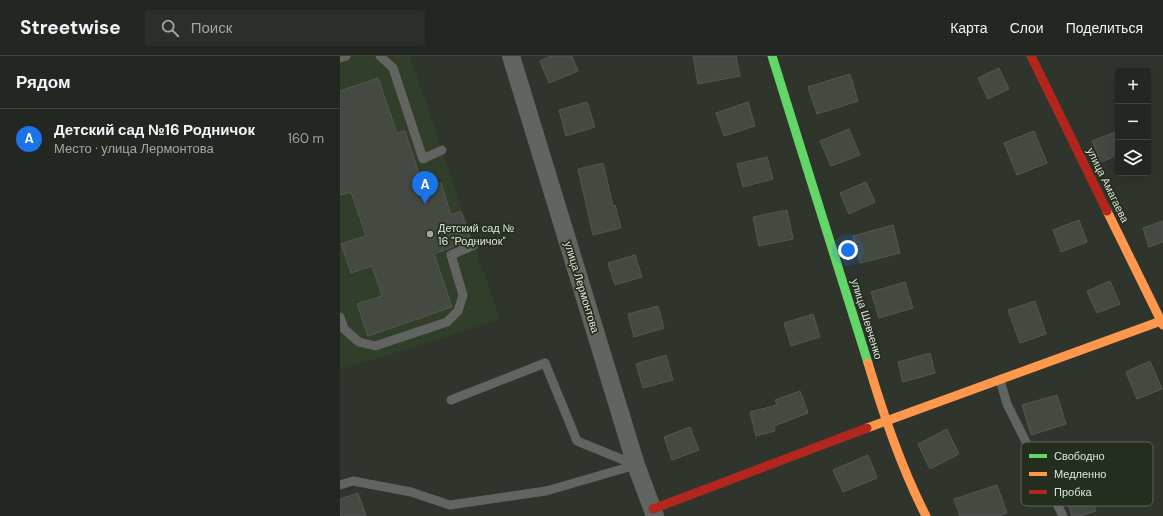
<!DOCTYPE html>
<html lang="ru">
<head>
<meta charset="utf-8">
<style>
	:root { --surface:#232721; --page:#2b2f2a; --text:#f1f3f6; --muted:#a3a5a5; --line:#40443f; --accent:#1a73e8 }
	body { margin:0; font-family:"DM Sans",sans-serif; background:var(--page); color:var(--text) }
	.controls { position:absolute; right:12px; top:12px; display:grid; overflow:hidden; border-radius:4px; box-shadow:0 4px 16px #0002 }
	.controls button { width:36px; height:36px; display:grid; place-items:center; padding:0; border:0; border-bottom:1px solid var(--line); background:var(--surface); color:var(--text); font:20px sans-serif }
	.you { position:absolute; left:508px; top:194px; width:14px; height:14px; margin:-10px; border:3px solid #fff; border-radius:50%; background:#1a73e8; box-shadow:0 0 0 6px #1a73e833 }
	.badge { display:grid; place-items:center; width:26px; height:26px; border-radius:50%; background:var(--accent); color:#fff; font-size:13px; font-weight:700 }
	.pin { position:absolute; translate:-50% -33px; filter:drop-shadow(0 1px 2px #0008) }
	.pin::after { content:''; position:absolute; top:21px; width:14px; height:12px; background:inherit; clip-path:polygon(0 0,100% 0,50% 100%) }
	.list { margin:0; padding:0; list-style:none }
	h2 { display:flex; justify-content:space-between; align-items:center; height:52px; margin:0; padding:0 16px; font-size:17px }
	h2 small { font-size:13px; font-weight:400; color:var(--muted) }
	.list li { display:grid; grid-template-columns:26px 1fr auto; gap:12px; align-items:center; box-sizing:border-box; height:60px; padding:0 16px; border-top:1px solid var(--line) }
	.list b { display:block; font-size:15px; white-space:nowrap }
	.list p { margin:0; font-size:13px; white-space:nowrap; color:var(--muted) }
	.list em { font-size:13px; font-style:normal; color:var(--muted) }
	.icon { flex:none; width:22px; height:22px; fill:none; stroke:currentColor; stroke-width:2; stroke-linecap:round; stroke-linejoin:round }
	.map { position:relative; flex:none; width:823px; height:460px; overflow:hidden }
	header { display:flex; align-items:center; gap:24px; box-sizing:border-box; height:56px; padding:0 20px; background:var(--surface); border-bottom:1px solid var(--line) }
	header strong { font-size:19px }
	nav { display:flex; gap:22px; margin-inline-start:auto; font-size:14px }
	.search { width:280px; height:36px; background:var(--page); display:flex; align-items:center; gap:10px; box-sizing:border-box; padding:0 14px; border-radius:4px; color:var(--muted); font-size:15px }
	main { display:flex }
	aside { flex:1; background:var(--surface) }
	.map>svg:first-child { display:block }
	.built { fill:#313e2a }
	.building { fill:#444942; stroke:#545852 }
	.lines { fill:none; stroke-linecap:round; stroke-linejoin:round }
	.lane { stroke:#626461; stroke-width:9 }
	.street { stroke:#626461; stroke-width:18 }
	.fast { stroke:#63d668; stroke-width:9 }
	.slow { stroke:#ff974d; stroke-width:9 }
	.jam { stroke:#b3261e; stroke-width:9 }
	.poi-dot { fill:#a1a79e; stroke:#242e1f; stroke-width:1.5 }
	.labels { text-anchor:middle; stroke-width:3.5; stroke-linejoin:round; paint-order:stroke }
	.street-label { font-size:11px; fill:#dee5db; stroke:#242e1f }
	.poi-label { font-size:11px; fill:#dee5db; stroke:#242e1f; text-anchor:start }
	.key { fill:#242e1f; stroke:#5c6557; stroke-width:1 }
	.key-label { font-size:11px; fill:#dee5db }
</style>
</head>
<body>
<header>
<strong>Streetwise</strong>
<div class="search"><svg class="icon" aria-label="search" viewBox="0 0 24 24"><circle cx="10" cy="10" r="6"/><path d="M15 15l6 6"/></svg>Поиск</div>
<nav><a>Карта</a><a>Слои</a><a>Поделиться</a></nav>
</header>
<main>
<aside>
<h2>Рядом<small></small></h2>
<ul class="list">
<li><span class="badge">A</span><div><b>Детский сад №16 Родничок</b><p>Место · улица Лермонтова</p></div><em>160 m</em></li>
</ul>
</aside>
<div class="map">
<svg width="823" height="460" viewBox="0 0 823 460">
	<rect width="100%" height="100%" fill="#2f342c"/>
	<polygon class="built" points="0,0 70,0 160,264 0,314"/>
	<g class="building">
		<polygon points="211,0 232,0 238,15 209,27 200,5"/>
		<polygon points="353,0 396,0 400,20 358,28"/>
		<polygon points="659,12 669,33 648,43 638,22"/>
		<polygon points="510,18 518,45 477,58 468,31"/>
		<polygon points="38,22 57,77 65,75 84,133 101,127 111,159 121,155 131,184 94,198 112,251 28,280 17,248 42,240 32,210 11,217 1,188 26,180 11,136 0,139 0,35"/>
		<polygon points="247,46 255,71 226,80 219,54"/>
		<polygon points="408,46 415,70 384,80 376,57"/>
		<polygon points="509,73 520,99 491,110 480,85"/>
		<polygon points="694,75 707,107 677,119 664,87"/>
		<polygon points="778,75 778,99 761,106 752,85"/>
		<polygon points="427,101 433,123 403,131 397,108"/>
		<polygon points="263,107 273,150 275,149 281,172 253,179 238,113"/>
		<polygon points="526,126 535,146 509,158 500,137"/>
		<polygon points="447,154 453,183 419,190 413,161"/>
		<polygon points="739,164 747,186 721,196 713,174"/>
		<polygon points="823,165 823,186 809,191 803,172"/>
		<polygon points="553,169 560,197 520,207 513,180"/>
		<polygon points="295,199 302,221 275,229 268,207"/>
		<polygon points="770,225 780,248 757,257 747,235"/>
		<polygon points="565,226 573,252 539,262 531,236"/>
		<polygon points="695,245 706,278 680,287 668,254"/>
		<polygon points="318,250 324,272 294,281 288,258"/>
		<polygon points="473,258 480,281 451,290 444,267"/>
		<polygon points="590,297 595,317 563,326 558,306"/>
		<polygon points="326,299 333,324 303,332 296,308"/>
		<polygon points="810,305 822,333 797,343 786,316"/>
		<polygon points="460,335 468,357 434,370 435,375 416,380 410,356 437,349 435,344"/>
		<polygon points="717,339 726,368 691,379 682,349"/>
		<polygon points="350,371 359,394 332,404 324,381"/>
		<polygon points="607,373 619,398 590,413 578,388"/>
		<polygon points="528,399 537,422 503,436 493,414"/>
		<polygon points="657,429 667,457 659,460 620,460 614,443"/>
		<polygon points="748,432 756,455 741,460 732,460 725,440"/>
		<polygon points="18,437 26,460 0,460 0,443"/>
	</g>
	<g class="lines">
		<g class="lane">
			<polyline points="40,0 53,12 83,103 102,94"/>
			<polyline points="0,2 6,0"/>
			<polyline points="0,261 4,273 19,286 35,290 107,266 118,255 123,239 111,199 134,189"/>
			<polyline points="660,324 667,348 723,460"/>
			<polyline points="111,344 205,307 237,385 296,409"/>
			<polyline points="0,429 13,425 71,436 110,449 206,435 296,409"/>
		</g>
		<polyline class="street" points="171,0 296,409 315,460"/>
		<polyline class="fast" points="432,0 528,307"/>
		<g class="slow">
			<polyline points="767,155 823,269"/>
			<path d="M528 307C544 360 561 411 586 460"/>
			<polyline points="527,372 821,265"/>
		</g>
		<g class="jam">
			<polyline points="691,0 767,155"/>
			<polyline points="313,453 527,372"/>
		</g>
	</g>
	<circle class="poi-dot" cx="90" cy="178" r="4"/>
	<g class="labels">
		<g class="street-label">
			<text transform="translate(768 129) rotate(64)" y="4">улица Амагаева</text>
			<text transform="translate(242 231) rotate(73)" y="4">улица Лермонтова</text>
			<text transform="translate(527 263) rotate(73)" y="4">улица Шевченко</text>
		</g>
		<g class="poi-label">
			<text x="98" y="176">Детский сад №<tspan x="98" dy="13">16 "Родничок"</tspan></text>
		</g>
	</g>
	<rect x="681" y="386" width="132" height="64" rx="6" class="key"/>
	<rect x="689" y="398" width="18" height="4" fill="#63d668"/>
	<rect x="689" y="416" width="18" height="4" fill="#ff974d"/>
	<rect x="689" y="434" width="18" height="4" fill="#b3261e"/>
	<g class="key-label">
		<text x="714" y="404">Свободно</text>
		<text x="714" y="422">Медленно</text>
		<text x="714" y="440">Пробка</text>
	</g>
</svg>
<div class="controls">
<button>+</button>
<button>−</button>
<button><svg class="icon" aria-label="layers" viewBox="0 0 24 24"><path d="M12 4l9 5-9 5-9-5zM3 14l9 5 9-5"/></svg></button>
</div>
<div class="you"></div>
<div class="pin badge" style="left:85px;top:148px">A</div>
</div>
</main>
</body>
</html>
